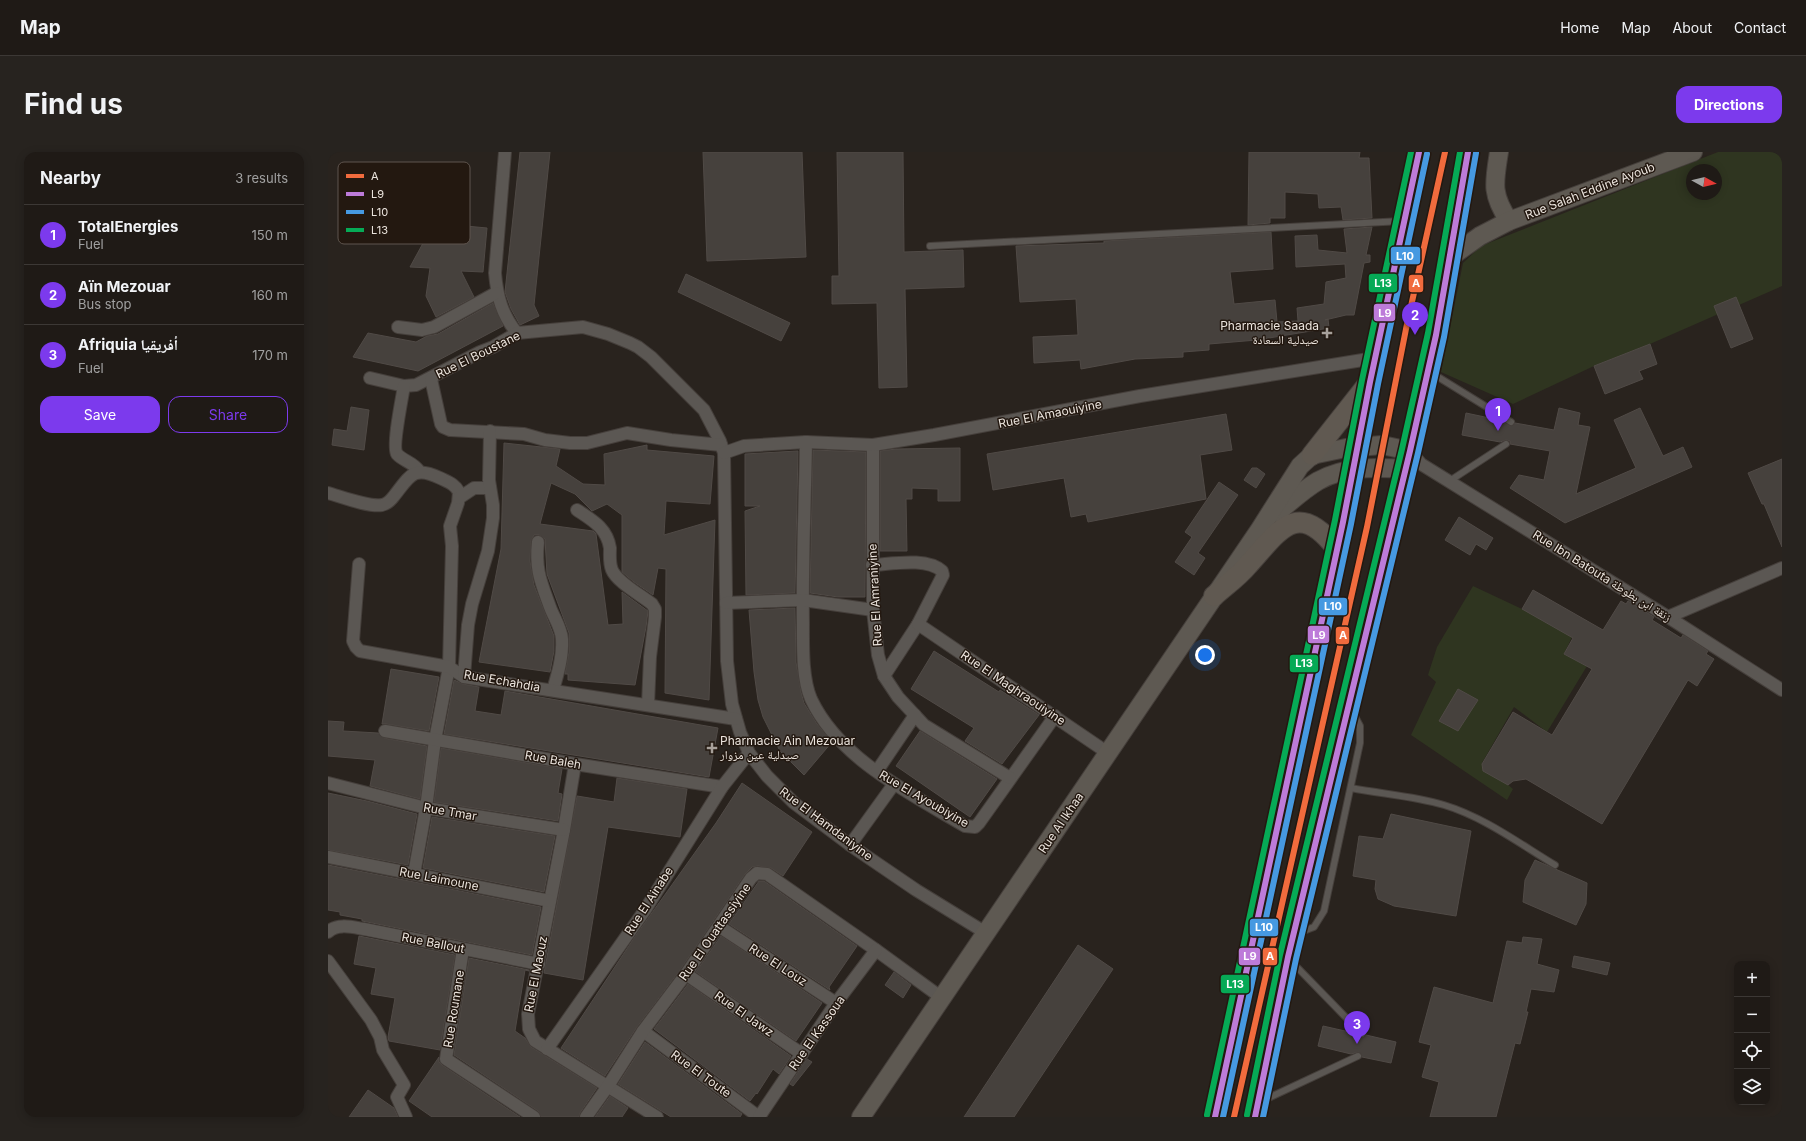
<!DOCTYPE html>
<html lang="en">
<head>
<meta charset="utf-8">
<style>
	:root { --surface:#1f1a16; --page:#27231f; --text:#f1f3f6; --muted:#a1a1a1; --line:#3c3835; --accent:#7c3aed }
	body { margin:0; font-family:Inter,"Noto Naskh Arabic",sans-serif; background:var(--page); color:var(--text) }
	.controls { position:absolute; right:12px; bottom:12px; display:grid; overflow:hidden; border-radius:8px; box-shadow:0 2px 10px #0003 }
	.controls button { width:36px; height:36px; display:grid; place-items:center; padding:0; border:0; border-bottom:1px solid var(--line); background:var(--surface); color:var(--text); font:20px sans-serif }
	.compass { position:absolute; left:1358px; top:12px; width:36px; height:36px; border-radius:50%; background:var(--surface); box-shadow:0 2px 10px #0003; rotate:98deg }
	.you { position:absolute; left:877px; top:503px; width:14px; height:14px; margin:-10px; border:3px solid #fff; border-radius:50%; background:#1a73e8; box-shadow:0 0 0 6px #1a73e833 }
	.badge { display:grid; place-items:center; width:26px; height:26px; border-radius:50%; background:var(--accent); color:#fff; font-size:13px; font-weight:700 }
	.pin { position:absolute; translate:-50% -33px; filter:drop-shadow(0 1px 2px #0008) }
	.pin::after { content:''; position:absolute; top:21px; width:14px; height:12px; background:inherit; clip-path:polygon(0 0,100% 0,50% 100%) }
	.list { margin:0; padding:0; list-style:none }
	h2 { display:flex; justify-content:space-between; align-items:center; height:52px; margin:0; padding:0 16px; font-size:17px }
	h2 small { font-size:13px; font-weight:400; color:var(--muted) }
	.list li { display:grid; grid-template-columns:26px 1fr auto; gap:12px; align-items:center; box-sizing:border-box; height:60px; padding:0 16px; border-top:1px solid var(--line) }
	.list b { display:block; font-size:15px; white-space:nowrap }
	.list p { margin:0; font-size:13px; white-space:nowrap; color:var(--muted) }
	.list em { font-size:13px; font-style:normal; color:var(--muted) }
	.actions { display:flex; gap:8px; padding:12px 16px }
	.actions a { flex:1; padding:9px 0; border:1px solid var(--accent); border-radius:12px; text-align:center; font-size:14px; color:var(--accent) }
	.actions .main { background:var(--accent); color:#fff }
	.icon { flex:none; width:22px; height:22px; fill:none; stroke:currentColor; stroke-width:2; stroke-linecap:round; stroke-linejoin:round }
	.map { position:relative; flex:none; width:1454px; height:965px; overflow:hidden; border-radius:12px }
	header { display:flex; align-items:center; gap:24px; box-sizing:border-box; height:56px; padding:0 20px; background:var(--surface); border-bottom:1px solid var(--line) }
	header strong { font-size:19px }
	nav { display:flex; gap:22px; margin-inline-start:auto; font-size:14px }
	.intro { display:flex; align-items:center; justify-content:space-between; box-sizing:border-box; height:96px; padding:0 24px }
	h1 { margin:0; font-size:28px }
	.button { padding:10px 18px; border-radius:12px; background:var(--accent); color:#fff; font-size:14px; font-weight:700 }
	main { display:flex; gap:24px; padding:0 24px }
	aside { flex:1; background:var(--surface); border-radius:12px; box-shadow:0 2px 10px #0003 }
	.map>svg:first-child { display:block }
	.green { fill:#2f3520; fill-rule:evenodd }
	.building { fill:#46413d; stroke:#504a46 }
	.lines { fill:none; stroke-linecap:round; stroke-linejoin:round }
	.lane-casing { stroke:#453f3b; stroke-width:8 }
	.street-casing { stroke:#453f3b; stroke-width:14 }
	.secondary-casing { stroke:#453f3b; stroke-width:20 }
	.primary-casing { stroke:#453f3b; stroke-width:22 }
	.lane { stroke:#5b5753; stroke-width:6 }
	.street { stroke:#5b5753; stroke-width:12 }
	.secondary { stroke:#5e5952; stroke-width:18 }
	.primary { stroke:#605951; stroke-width:20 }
	.bus-1-casing { stroke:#231810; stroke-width:9 }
	.bus-2-casing { stroke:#231810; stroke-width:9 }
	.bus-3-casing { stroke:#231810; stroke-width:9 }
	.bus-4-casing { stroke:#231810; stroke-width:9 }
	.bus-1 { stroke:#f16b3d; stroke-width:6 }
	.bus-2 { stroke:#bd7bd9; stroke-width:6 }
	.bus-3 { stroke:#4699e1; stroke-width:6 }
	.bus-4 { stroke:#06aa56; stroke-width:6 }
	.poi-dot { fill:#a7a09a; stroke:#231810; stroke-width:1.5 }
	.labels { text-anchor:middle; stroke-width:3; stroke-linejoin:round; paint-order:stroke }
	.street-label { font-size:12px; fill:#ebe4dd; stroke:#231810 }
	.poi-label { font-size:12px; fill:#ebe4dd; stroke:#231810; text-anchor:end }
	.key { fill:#231810; stroke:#5f554e; stroke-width:1 }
	.key-label { font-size:11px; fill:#ebe4dd }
	.line-badge { stroke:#231810; stroke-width:1.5 }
	.badge-label { font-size:11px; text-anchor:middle; font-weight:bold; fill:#fff }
</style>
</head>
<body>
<header>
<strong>Map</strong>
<nav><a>Home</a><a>Map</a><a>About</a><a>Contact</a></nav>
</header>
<div class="intro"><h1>Find us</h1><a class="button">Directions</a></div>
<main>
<aside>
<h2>Nearby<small>3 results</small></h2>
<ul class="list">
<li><span class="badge">1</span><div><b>TotalEnergies</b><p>Fuel</p></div><em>150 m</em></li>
<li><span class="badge">2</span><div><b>Aïn Mezouar</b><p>Bus stop</p></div><em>160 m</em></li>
<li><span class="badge">3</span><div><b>Afriquia أفريقيا</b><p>Fuel</p></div><em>170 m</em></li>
</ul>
<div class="actions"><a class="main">Save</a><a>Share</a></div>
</aside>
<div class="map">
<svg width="1454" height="965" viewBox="0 0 1454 965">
	<rect width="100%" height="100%" fill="#29231e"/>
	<g class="green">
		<path d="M1390 0H1454V134L1322 192 1266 214 1185 252 1113 220 1135 111 1153 94ZM1364 18H1388V42H1364Z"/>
		<polygon points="1145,434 1194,457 1244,485 1236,502 1259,514 1219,580 1186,555 1154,611 1185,637 1179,648 1083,583 1108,530 1100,523 1109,495"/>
	</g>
	<g class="building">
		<polygon points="192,0 222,0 206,153 211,164 192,173 183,157 177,140"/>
		<polygon points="375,0 474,0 478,105 379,109"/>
		<polygon points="509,0 575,0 576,100 635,98 636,135 577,137 579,235 551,236 549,151 504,152 504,124 511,124"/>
		<polygon points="921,0 1032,0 1031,6 1041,6 1044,66 1015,68 1013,55 991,56 990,42 957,40 957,66 942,66 942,71 920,73"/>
		<polygon points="106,71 159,76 155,120 133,119 146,145 108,165 98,144 102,116 82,115"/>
		<polygon points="1044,75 1038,103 1042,103 1042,110 1036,111 1026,163 1018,163 997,168 1000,167 1001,176 929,188 881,192 881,198 855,200 855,205 807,207 753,217 752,208 706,211 705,185 750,183 748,147 692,150 688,94 776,91 776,89 943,80 945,117 902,120 906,152 947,148 949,170 970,169 969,156 996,152 998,130 1018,126 1017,112 968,115 967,84 989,83 990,98 1019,101 1016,77"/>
		<polygon points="358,122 462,171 453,189 350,140"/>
		<polygon points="1408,145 1425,187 1403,196 1386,154"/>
		<polygon points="165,151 175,174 90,219 25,205 40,181 88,190 99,184 110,182"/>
		<polygon points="1322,192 1329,212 1311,219 1315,227 1277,242 1266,214"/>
		<polygon points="23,255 41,258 36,298 4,293 6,277 19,279"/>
		<polygon points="1231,256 1252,261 1250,273 1262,275 1248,342 1308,316 1286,268 1312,256 1335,304 1355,295 1364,315 1237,371 1182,336 1191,323 1216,328 1222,299 1182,292 1182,289 1178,288 1172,290 1134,283 1138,261 1171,268 1182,274 1187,271 1226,278"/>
		<polygon points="898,262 904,298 872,303 878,347 760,370 758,362 743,365 736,326 665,338 659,302"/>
		<polygon points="176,291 232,297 228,314 255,332 277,333 276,302 319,293 319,298 386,304 382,352 338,349 336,383 387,368 381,548 337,541 338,417 330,416 325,443 306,430 294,420 294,363 279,352 264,359 247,342 223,331 212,372 265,379 268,382 280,473 295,472 294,440 320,459 318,475 307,533 240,528 240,522 237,522 241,500 241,481 219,422 217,387 211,383 206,383 203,389 202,409 206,433 226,484 226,499 222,520 151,510 173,397"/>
		<polygon points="632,296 632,349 610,349 610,337 584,336 584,347 578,347 579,399 552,399 552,299 568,297"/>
		<polygon points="485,298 538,300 537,445 510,445 482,441"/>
		<polygon points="469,299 470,299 467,441 418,443 417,359 432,354 417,354 417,302"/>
		<polygon points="1454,307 1454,395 1436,352 1434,352 1420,321"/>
		<polygon points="924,316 929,316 937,322 928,336 916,328"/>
		<polygon points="891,330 910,343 870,401 877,406 866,423 847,410 864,385 857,380"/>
		<polygon points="1131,365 1165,386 1158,398 1148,392 1142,403 1117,388"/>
		<polygon points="1205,438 1275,478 1293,449 1298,452 1300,449 1326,465 1324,468 1353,486 1355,483 1380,499 1378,502 1386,507 1369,534 1360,528 1274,672 1198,627 1185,629 1180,633 1155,619 1154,612 1185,560 1224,583 1264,517 1236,502 1245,486 1194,457"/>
		<polygon points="467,456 468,510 473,540 476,551 489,572 504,590 476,623 452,599 435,565 430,548 426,520 421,458"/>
		<polygon points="606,499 671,540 672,538 711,563 674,612 637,589 646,576 583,537"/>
		<polygon points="63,517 111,525 101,579 58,572 54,572"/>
		<polygon points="126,528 135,532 151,535 147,559 173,563 177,539 390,576 381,625 116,582"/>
		<polygon points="1130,537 1150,548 1130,579 1111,569"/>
		<polygon points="0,569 16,570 15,579 50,581 56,586 99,594 92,647 42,634 47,608 0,604"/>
		<polygon points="592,579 669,627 642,665 568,614"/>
		<polygon points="113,596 234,617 230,641 234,642 230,669 106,650"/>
		<polygon points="289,626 359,637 352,685 280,675 255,828 216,821 249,644 286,650"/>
		<polygon points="414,631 484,680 455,724 443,716 430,714 424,715 417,722 352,818 309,875 277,924 233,896 306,786 388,671"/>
		<polygon points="0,641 39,649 89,662 80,713 0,698"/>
		<polygon points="1063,662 1143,679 1128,764 1066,754 1050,747 1047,737 1048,728 1025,724 1031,684 1055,687"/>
		<polygon points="104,665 227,684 216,740 95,716"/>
		<polygon points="1207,708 1259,731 1258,752 1248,773 1195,750 1197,728"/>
		<polygon points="0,713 213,755 204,803 34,769 34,767 12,763 12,760 0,758"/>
		<polygon points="431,729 436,729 529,794 501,835 502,838 401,772"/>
		<polygon points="31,784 127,803 112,898 61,889 60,885 67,846 43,842 48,816 26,812"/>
		<polygon points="393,784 494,851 468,889 368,820"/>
		<polygon points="1195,785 1214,787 1209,812 1231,818 1226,840 1203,837 1198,860 1200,860 1192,892 1187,891 1168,965 1102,965 1111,930 1094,925 1103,893 1091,890 1106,835 1165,851 1179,789 1194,791"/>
		<polygon points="750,793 785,817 686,965 636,965"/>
		<polygon points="1246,804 1282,811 1279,823 1244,815"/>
		<polygon points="141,806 201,818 201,819 197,818 187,879 197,886 203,895 269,936 252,961 251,965 213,965 210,959 126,903"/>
		<polygon points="566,820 583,833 575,846 557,833"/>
		<polygon points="360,832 463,904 451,922 445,917 429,942 428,941 422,949 326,877"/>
		<polygon points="995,874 1026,881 1033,886 1038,883 1068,890 1063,911 1034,905 1031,900 1023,902 990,894"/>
		<polygon points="317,890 414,962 412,965 343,965 290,932"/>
		<polygon points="111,905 111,910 114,913 192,965 104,965 81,949"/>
		<polygon points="479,907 484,910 465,934 462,932"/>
		<polygon points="40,938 66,956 70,965 21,965"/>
		<polygon points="282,944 300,956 294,965 267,965"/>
	</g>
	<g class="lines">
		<g class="lane-casing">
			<g id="lane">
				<polyline points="602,94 1074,69"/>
				<polyline points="1102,220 1183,270"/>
				<polyline points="1120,330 1178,292"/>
				<path d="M1023 636C1054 642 1086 644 1116 653 1156 665 1192 692 1227 713"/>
				<polyline points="970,781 986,775 996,759 1032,591 1032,574 1024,559"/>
				<polyline points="963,809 1034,882"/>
				<polyline points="934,949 1030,904"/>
				<polyline points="906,965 1039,375 1078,177 1117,0"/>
			</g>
		</g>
		<g class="street-casing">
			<g id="street">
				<path d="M177 0 167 121C169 144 174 163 189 181"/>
				<polyline points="70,175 94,178 106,175 168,141"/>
				<polyline points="42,226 76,234 88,233 152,200 165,195 189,181 255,175 280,182 302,191 310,195 323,205 376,258 392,289 396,301 399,509 404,552 412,580 421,601 439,624 466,651 522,693 588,738 658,781"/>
				<polyline points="103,227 113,272 115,275 122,278 196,282 217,288 242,291 259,291 299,281 343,288 393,293"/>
				<path d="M76 234C74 246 64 295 69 302 75 309 85 310 91 319"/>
				<path d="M478 290C477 350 474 411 475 472 475 494 474 526 483 547 511 607 583 642 637 674L647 675 651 671 727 564"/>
				<polyline points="545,293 545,458 550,503 556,524 570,545 596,573 682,626"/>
				<polyline points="1082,299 1093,312 1340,465 1454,538"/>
				<polyline points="396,301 416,294 478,290 545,293 606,283 812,244 1047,206"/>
				<path d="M0 341C14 345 40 355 54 353 59 352 63 348 66 344 82 324 85 313 112 326 120 330 127 332 131 340L130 351 122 374 124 394 121 515 107 588 98 656 86 722"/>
				<polyline points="131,346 146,336 162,336"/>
				<path d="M249 358C264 368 279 376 282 396 282 403 281 411 284 418 289 430 313 443 324 452L327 457V465L322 505 320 553"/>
				<path d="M210 390C207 418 213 430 222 455 226 466 233 475 234 487 235 504 230 521 225 538"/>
				<polyline points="31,412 25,489 28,495 32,499 121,515 136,525 408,567"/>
				<path d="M544 413C564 412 598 405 614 419L615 423 590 472 556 524"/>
				<polyline points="398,451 475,448 545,458"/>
				<polyline points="1340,465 1454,416"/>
				<polyline points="590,472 780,601"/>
				<polyline points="136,525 140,473 144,452 160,399 165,366 165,353 161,328 162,279"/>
				<polyline points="57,579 247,612 394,635"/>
				<polyline points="247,612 236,678 200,862 201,877 207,889 329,965"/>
				<polyline points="549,619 587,563"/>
				<polyline points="0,631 98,656 236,678"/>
				<polyline points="522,693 566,632"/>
				<polyline points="0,705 222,749"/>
				<polyline points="392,775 508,851"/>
				<path d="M0 780C9 771 24 775 36 777L211 812"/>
				<polyline points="135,797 118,907 206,965"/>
				<polyline points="0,809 43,868 52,885 55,898 76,933 69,945 78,965"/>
				<polyline points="358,822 474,902"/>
				<polyline points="315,879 431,965"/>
				<polyline points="219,897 317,758 394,635 421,601"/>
				<polyline points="258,965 280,934 315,879 358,822 423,726 429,721 439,722 548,798 614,846"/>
				<polyline points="431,965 508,851 548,798"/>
			</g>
		</g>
		<g class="secondary-casing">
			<g id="secondary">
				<path d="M1171 0C1166 31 1163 42 1181 69"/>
				<polyline points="1121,106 1152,84 1181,69 1365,0"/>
				<path d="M949 361C962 350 975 338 990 329 1016 314 1048 315 1077 317"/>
				<polyline points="533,965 932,377 972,314 984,303 1018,296 1054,293 1082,299"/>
			</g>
		</g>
		<g class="primary-casing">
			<g id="primary">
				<polyline points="984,303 1040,232"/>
				<path d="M886 444C897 434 910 425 920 413 951 379 969 346 1008 396"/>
				<polyline points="887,965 957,634 1015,370 1042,230 1091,0"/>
				<polyline points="927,965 960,805 1082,299 1108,183 1140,0"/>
			</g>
		</g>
		<use href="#lane" class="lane"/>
		<use href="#street" class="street"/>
		<use href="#secondary" class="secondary"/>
		<use href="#primary" class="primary"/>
		<g class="bus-1-casing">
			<polyline id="bus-1" points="906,965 1039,375 1078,177 1117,0"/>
		</g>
		<g class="bus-2-casing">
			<g id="bus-2">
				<polyline points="887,965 1015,370 1042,230 1091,0"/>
				<polyline points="927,965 960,805 1082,299 1108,183 1140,0"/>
			</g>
		</g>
		<g class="bus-3-casing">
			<g id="bus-3">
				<polyline points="895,965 1023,372 1050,232 1099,2"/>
				<polyline points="935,965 968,807 1090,301 1116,185 1148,1"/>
			</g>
		</g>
		<g class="bus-4-casing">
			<g id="bus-4">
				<polyline points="879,963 1007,368 1034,228 1083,0"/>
				<polyline points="919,963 952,803 1074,297 1100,181 1132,0"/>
			</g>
		</g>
		<use href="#bus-1" class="bus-1"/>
		<use href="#bus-2" class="bus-2"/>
		<use href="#bus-3" class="bus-3"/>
		<use href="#bus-4" class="bus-4"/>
	</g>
	<g class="poi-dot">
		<path d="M997 175h4v4h4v4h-4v4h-4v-4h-4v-4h4z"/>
		<path d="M382 590h4v4h4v4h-4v4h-4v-4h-4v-4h4z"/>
	</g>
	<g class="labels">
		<g class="street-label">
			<text transform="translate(1262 39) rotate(-21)" y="4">Rue Salah Eddine Ayoub</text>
			<text transform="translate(150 203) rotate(-26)" y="4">Rue El Boustane</text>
			<text transform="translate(722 262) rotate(-11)" y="4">Rue El Amaouiyine</text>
			<text transform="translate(1274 424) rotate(32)" y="4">Rue Ibn Batouta زنقة ابن بطوطة</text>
			<text transform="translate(547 443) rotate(-93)" y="4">Rue El Amraniyine</text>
			<text transform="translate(174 529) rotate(10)" y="4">Rue Echahdia</text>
			<text transform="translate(685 536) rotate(34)" y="4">Rue El Maghraouiyine</text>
			<text transform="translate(225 608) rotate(10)" y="4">Rue Baleh</text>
			<text transform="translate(596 647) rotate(30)" y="4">Rue El Ayoubiyine</text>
			<text transform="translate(122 660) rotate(10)" y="4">Rue Tmar</text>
			<text transform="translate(733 671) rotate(-56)" y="4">Rue Al Ikhaa</text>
			<text transform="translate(498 672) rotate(37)" y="4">Rue El Hamdaniyine</text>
			<text transform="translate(111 727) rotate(11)" y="4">Rue Laimoune</text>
			<text transform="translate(321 749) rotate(-57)" y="4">Rue El Ainabe</text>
			<text transform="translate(387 780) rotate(-55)" y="4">Rue El Ouattassiyine</text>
			<text transform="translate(105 791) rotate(11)" y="4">Rue Ballout</text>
			<text transform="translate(450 813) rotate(33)" y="4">Rue El Louz</text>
			<text transform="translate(208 822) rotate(-79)" y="4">Rue El Maouz</text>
			<text transform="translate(126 857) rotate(-81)" y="4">Rue Roumane</text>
			<text transform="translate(416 862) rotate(35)" y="4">Rue El Jawz</text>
			<text transform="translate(489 881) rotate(-55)" y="4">Rue El Kassoua</text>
			<text transform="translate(373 922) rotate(36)" y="4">Rue El Toute</text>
		</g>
		<g class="poi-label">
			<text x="991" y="178">Pharmacie Saada<tspan x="991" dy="14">صيدلية السعادة</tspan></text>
			<text x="392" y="593" text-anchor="start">Pharmacie Ain Mezouar<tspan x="392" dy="14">صيدلية عين مزوار</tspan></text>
		</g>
	</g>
	<rect x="10" y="10" width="132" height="82" rx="6" class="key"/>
	<rect x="18" y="22" width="18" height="4" fill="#f16b3d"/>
	<rect x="18" y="40" width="18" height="4" fill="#bd7bd9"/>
	<rect x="18" y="58" width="18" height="4" fill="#4699e1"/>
	<rect x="18" y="76" width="18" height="4" fill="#06aa56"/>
	<g class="key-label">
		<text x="43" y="28">A</text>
		<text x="43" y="46">L9</text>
		<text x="43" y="64">L10</text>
		<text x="43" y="82">L13</text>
	</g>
	<g class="line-badge">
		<rect x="1062" y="94" width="31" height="19" rx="4" fill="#4699e1"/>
		<rect x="1040" y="121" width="30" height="20" rx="4" fill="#06aa56"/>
		<rect x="1080" y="122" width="16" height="19" rx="4" fill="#f16b3d"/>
		<rect x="1045" y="151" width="23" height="19" rx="4" fill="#bd7bd9"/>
		<rect x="990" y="445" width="30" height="19" rx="4" fill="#4699e1"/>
		<rect x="979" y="473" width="23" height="19" rx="4" fill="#bd7bd9"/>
		<rect x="1007" y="474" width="15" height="19" rx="4" fill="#f16b3d"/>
		<rect x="961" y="502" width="30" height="19" rx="4" fill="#06aa56"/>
		<rect x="921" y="766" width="30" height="19" rx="4" fill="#4699e1"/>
		<rect x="910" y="795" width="23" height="19" rx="4" fill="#bd7bd9"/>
		<rect x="934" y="795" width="16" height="19" rx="4" fill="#f16b3d"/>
		<rect x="892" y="822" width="30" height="20" rx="4" fill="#06aa56"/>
	</g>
	<g class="badge-label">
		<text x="1077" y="108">L10</text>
		<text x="1055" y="135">L13</text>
		<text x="1088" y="135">A</text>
		<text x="1057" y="165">L9</text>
		<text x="1005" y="458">L10</text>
		<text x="991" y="487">L9</text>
		<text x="1015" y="487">A</text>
		<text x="976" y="515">L13</text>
		<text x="936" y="779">L10</text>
		<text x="922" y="808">L9</text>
		<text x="942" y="808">A</text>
		<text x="907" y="836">L13</text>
	</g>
</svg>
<div class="controls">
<button>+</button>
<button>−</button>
<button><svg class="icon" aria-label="locate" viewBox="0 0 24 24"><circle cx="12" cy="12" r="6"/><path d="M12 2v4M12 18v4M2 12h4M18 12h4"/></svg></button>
<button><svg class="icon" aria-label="layers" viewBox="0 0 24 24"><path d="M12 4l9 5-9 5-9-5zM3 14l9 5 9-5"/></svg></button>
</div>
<svg class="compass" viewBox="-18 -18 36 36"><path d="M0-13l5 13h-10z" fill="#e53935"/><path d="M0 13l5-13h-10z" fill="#a1a1a1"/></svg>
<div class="you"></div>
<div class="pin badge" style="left:1170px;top:279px">1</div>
<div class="pin badge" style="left:1087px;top:183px">2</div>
<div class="pin badge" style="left:1029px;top:892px">3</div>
</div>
</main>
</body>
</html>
